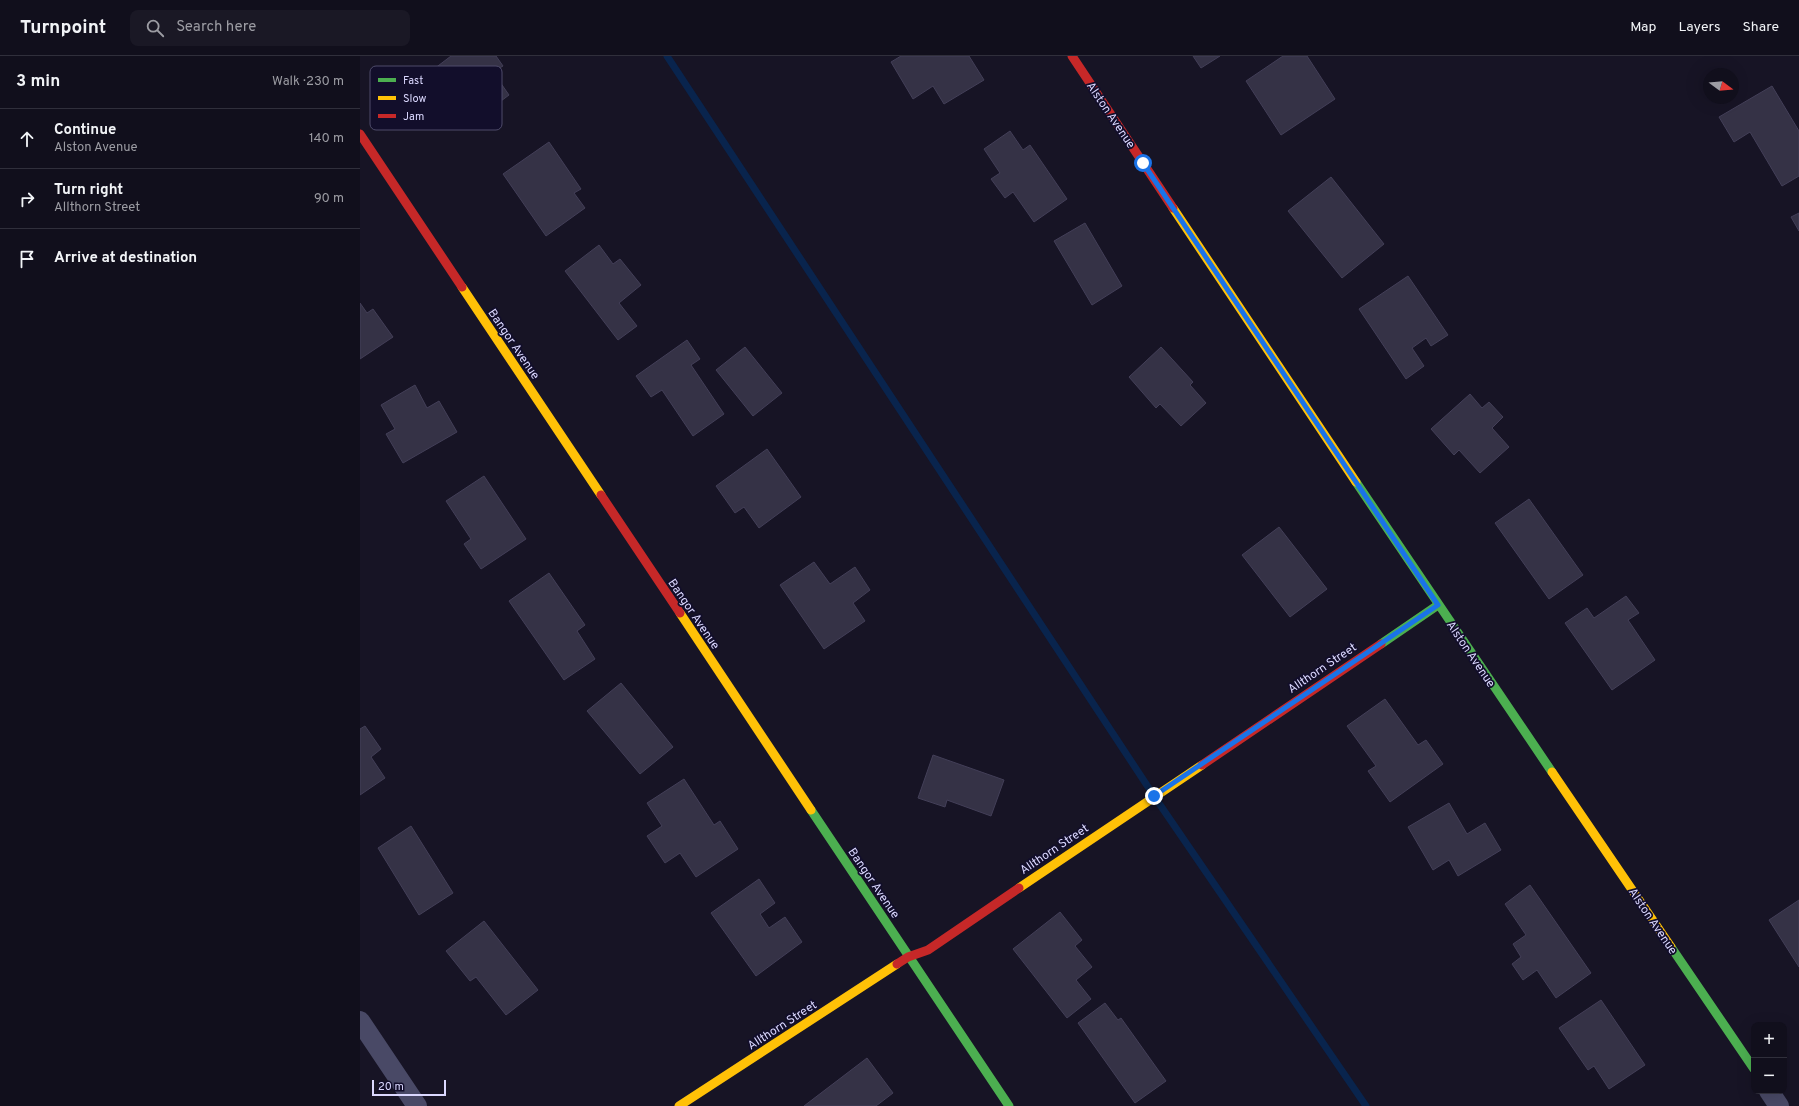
<!DOCTYPE html>
<html lang="en">
<head>
<meta charset="utf-8">
<style>
	:root { --surface:#110f1c; --page:#1a1825; --text:#f1f3f6; --muted:#9c9ca3; --line:#302f3b }
	body { margin:0; font-family:Overpass,sans-serif; background:var(--page); color:var(--text) }
	.controls { position:absolute; right:12px; bottom:12px; display:grid; overflow:hidden; border-radius:8px; box-shadow:0 4px 16px #0002 }
	.controls button { width:36px; height:36px; display:grid; place-items:center; padding:0; border:0; border-bottom:1px solid var(--line); background:var(--surface); color:var(--text); font:20px sans-serif }
	.compass { position:absolute; left:1343px; top:12px; width:36px; height:36px; border-radius:50%; background:var(--surface); box-shadow:0 4px 16px #0002; rotate:106deg }
	.scale { position:absolute; left:12px; bottom:10px; width:74px; box-sizing:border-box; padding-left:4px; border:2px solid #dbd8ff; border-top:0; font-size:11px; line-height:14px; white-space:nowrap; color:#dbd8ff; -webkit-text-stroke:3px #120e2b; paint-order:stroke }
	.stop { position:absolute; width:12px; height:12px; margin:-9px; border:3px solid #1a73e8; border-radius:50%; background:#fff }
	.stop.end { background:#1a73e8; border-color:#fff; box-shadow:0 1px 4px #0008 }
	.list { margin:0; padding:0; list-style:none }
	h2 { display:flex; justify-content:space-between; align-items:center; height:52px; margin:0; padding:0 16px; font-size:17px }
	h2 small { font-size:13px; font-weight:400; color:var(--muted) }
	.list li { display:grid; grid-template-columns:26px 1fr auto; gap:12px; align-items:center; box-sizing:border-box; height:60px; padding:0 16px; border-top:1px solid var(--line) }
	.list b { display:block; font-size:15px; white-space:nowrap }
	.list p { margin:0; font-size:13px; white-space:nowrap; color:var(--muted) }
	.list em { font-size:13px; font-style:normal; color:var(--muted) }
	.icon { flex:none; width:22px; height:22px; fill:none; stroke:currentColor; stroke-width:2; stroke-linecap:round; stroke-linejoin:round }
	.map { position:relative; flex:none; width:1439px; height:1050px; overflow:hidden }
	header { display:flex; align-items:center; gap:24px; box-sizing:border-box; height:56px; padding:0 20px; background:var(--surface); border-bottom:1px solid var(--line) }
	header strong { font-size:19px }
	nav { display:flex; gap:22px; margin-inline-start:auto; font-size:14px }
	.search { width:280px; height:36px; background:var(--page); display:flex; align-items:center; gap:10px; box-sizing:border-box; padding:0 14px; border-radius:8px; color:var(--muted); font-size:15px }
	main { display:flex }
	aside { flex:1; background:var(--surface) }
	.map>svg:first-child { display:block }
	.lines { fill:none; stroke-linecap:round; stroke-linejoin:round }
	.stream { stroke:#09244d; stroke-width:7 }
	.building { fill:#353246; stroke:#433f58 }
	.street { stroke:#494966; stroke-width:20 }
	.fast { stroke:#4caf50; stroke-width:9 }
	.slow { stroke:#ffc107; stroke-width:9 }
	.jam { stroke:#c62828; stroke-width:9 }
	.route { stroke:#1a73e8; stroke-width:5 }
	.labels { text-anchor:middle; stroke-width:3.5; stroke-linejoin:round; paint-order:stroke }
	.street-label { font-size:12px; fill:#dbd8ff; stroke:#120e2b }
	.key { fill:#120e2b; stroke:#4e4b6b; stroke-width:1 }
	.key-label { font-size:11px; fill:#dbd8ff }
</style>
</head>
<body>
<header>
<strong>Turnpoint</strong>
<div class="search"><svg class="icon" aria-label="search" viewBox="0 0 24 24"><circle cx="10" cy="10" r="6"/><path d="M15 15l6 6"/></svg>Search here</div>
<nav><a>Map</a><a>Layers</a><a>Share</a></nav>
</header>
<main>
<aside>
<h2>3 min<small>Walk · 230 m</small></h2>
<ul class="list">
<li><svg class="icon" aria-label="ahead" viewBox="0 0 24 24"><path d="M12 20V5M6 11l6-6 6 6"/></svg><div><b>Continue</b><p>Alston Avenue</p></div><em>140 m</em></li>
<li><svg class="icon" aria-label="right" viewBox="0 0 24 24"><path d="M7 20v-9h11M14 6l5 5-5 5"/></svg><div><b>Turn right</b><p>Allthorn Street</p></div><em>90 m</em></li>
<li><svg class="icon" aria-label="arrive" viewBox="0 0 24 24"><path d="M6 21V4h12l-3 4 3 4H6"/></svg><div><b>Arrive at destination</b></div></li>
</ul>
</aside>
<div class="map">
<svg width="1439" height="1050" viewBox="0 0 1439 1050">
	<rect width="100%" height="100%" fill="#171425"/>
	<g class="lines">
		<polyline class="stream" points="307,0 794,740 1006,1050"/>
	</g>
	<g class="building">
		<polygon points="91,0 136,0 143,10 133,16 149,39 117,63 101,40 91,47 70,16"/>
		<polygon points="541,0 609,0 624,24 584,48 573,30 553,43 531,6"/>
		<polygon points="833,0 860,0 841,12"/>
		<polygon points="923,0 947,0 975,43 921,79 886,25"/>
		<polygon points="1412,30 1439,75 1439,120 1422,130 1390,76 1374,86 1359,61"/>
		<polygon points="650,75 663,94 670,89 707,143 674,166 653,136 645,142 631,123 640,117 624,93"/>
		<polygon points="189,86 221,133 214,137 225,152 186,180 143,118"/>
		<polygon points="971,121 1024,188 982,222 928,155"/>
		<polygon points="1439,157 1439,175 1431,161"/>
		<polygon points="725,167 762,230 732,249 694,185"/>
		<polygon points="239,189 253,208 260,203 281,229 259,247 277,270 258,284 205,215"/>
		<polygon points="1048,220 1088,279 1071,290 1066,282 1052,292 1064,310 1046,323 999,253"/>
		<polygon points="0,247 7,257 13,253 33,281 0,303"/>
		<polygon points="327,284 340,303 331,309 364,358 333,380 302,334 291,341 276,320"/>
		<polygon points="385,291 422,337 393,360 356,314"/>
		<polygon points="801,291 833,326 830,329 846,347 821,370 800,348 796,352 769,321"/>
		<polygon points="55,329 67,352 79,345 97,376 43,407 26,378 35,373 21,349"/>
		<polygon points="1110,338 1122,352 1129,346 1143,361 1132,372 1149,391 1120,417 1099,394 1094,399 1071,373"/>
		<polygon points="407,393 441,441 399,472 384,451 375,457 356,430"/>
		<polygon points="124,420 166,483 121,513 104,488 111,483 86,445"/>
		<polygon points="1169,443 1223,519 1189,543 1135,467"/>
		<polygon points="919,471 967,533 930,561 882,499"/>
		<polygon points="454,506 470,528 495,511 510,534 493,547 505,565 464,593 420,529"/>
		<polygon points="189,517 225,569 217,575 235,603 204,624 149,545"/>
		<polygon points="1266,540 1279,557 1268,564 1295,604 1252,634 1205,567 1227,552 1234,562"/>
		<polygon points="261,627 313,691 280,718 227,655"/>
		<polygon points="1025,643 1058,689 1066,684 1083,708 1030,746 1008,715 1016,710 987,670"/>
		<polygon points="5,670 21,693 11,701 25,722 0,739 0,673"/>
		<polygon points="573,699 644,724 631,760 587,744 585,751 558,742"/>
		<polygon points="324,723 354,769 360,765 378,793 336,821 320,797 305,807 287,780 302,770 287,747"/>
		<polygon points="1089,747 1107,778 1125,767 1141,794 1098,820 1089,804 1073,814 1048,771"/>
		<polygon points="51,770 93,837 59,859 18,792"/>
		<polygon points="399,823 415,847 400,858 409,872 425,861 442,886 396,920 351,857"/>
		<polygon points="1170,829 1231,917 1196,942 1177,914 1163,924 1152,908 1161,901 1153,888 1166,879 1145,848"/>
		<polygon points="1439,844 1439,911 1409,864"/>
		<polygon points="700,856 722,884 715,890 732,911 716,924 731,943 707,962 653,893"/>
		<polygon points="124,865 178,934 146,959 116,921 110,925 86,895"/>
		<polygon points="1241,944 1285,1009 1249,1033 1234,1010 1228,1014 1199,972"/>
		<polygon points="745,947 758,964 761,962 806,1025 775,1047 718,967"/>
		<polygon points="507,1002 533,1037 516,1050 444,1050"/>
	</g>
	<g class="lines">
		<g class="street">
			<polyline points="0,965 57,1050"/>
			<polyline points="1409,1035 1419,1050"/>
		</g>
		<g class="fast">
			<polyline points="996,426 1192,716"/>
			<polyline points="1021,588 1078,549"/>
			<polyline points="451,754 649,1050"/>
			<polyline points="1311,891 1394,1013"/>
		</g>
		<g class="slow">
			<polyline points="813,152 996,426"/>
			<polyline points="102,231 241,439"/>
			<polyline points="320,557 451,754"/>
			<polyline points="1192,716 1311,891"/>
			<polyline points="659,832 842,709"/>
			<polyline points="319,1050 537,908"/>
		</g>
		<g class="jam">
			<polyline points="712,0 813,152"/>
			<polyline points="0,78 102,231"/>
			<polyline points="241,439 320,557"/>
			<polyline points="842,709 1021,588"/>
			<polyline points="537,908 548,901 568,894 659,832"/>
		</g>
	</g>
	<g class="lines">
		<polyline class="route" points="783,107 1078,549 794,740"/>
	</g>
	<g class="labels">
		<g class="street-label">
			<text transform="translate(751 59) rotate(56)" y="4">Alston Avenue</text>
			<text transform="translate(154 288) rotate(56)" y="4">Bangor Avenue</text>
			<text transform="translate(334 558) rotate(56)" y="4">Bangor Avenue</text>
			<text transform="translate(1111 598) rotate(56)" y="4">Alston Avenue</text>
			<text transform="translate(962 612) rotate(-34)" y="4">Allthorn Street</text>
			<text transform="translate(694 793) rotate(-34)" y="4">Allthorn Street</text>
			<text transform="translate(514 827) rotate(56)" y="4">Bangor Avenue</text>
			<text transform="translate(1293 865) rotate(56)" y="4">Alston Avenue</text>
			<text transform="translate(422 969) rotate(-33)" y="4">Allthorn Street</text>
		</g>
	</g>
	<rect x="10" y="10" width="132" height="64" rx="6" class="key"/>
	<rect x="18" y="22" width="18" height="4" fill="#4caf50"/>
	<rect x="18" y="40" width="18" height="4" fill="#ffc107"/>
	<rect x="18" y="58" width="18" height="4" fill="#c62828"/>
	<g class="key-label">
		<text x="43" y="28">Fast</text>
		<text x="43" y="46">Slow</text>
		<text x="43" y="64">Jam</text>
	</g>
</svg>
<div class="controls">
<button>+</button>
<button>−</button>
</div>
<svg class="compass" viewBox="-18 -18 36 36"><path d="M0-13l5 13h-10z" fill="#e53935"/><path d="M0 13l5-13h-10z" fill="#9c9ca3"/></svg>
<div class="scale">20 m</div>
<div class="stop" style="left:783px;top:107px"></div>
<div class="stop end" style="left:794px;top:740px"></div>
</div>
</main>
</body>
</html>
